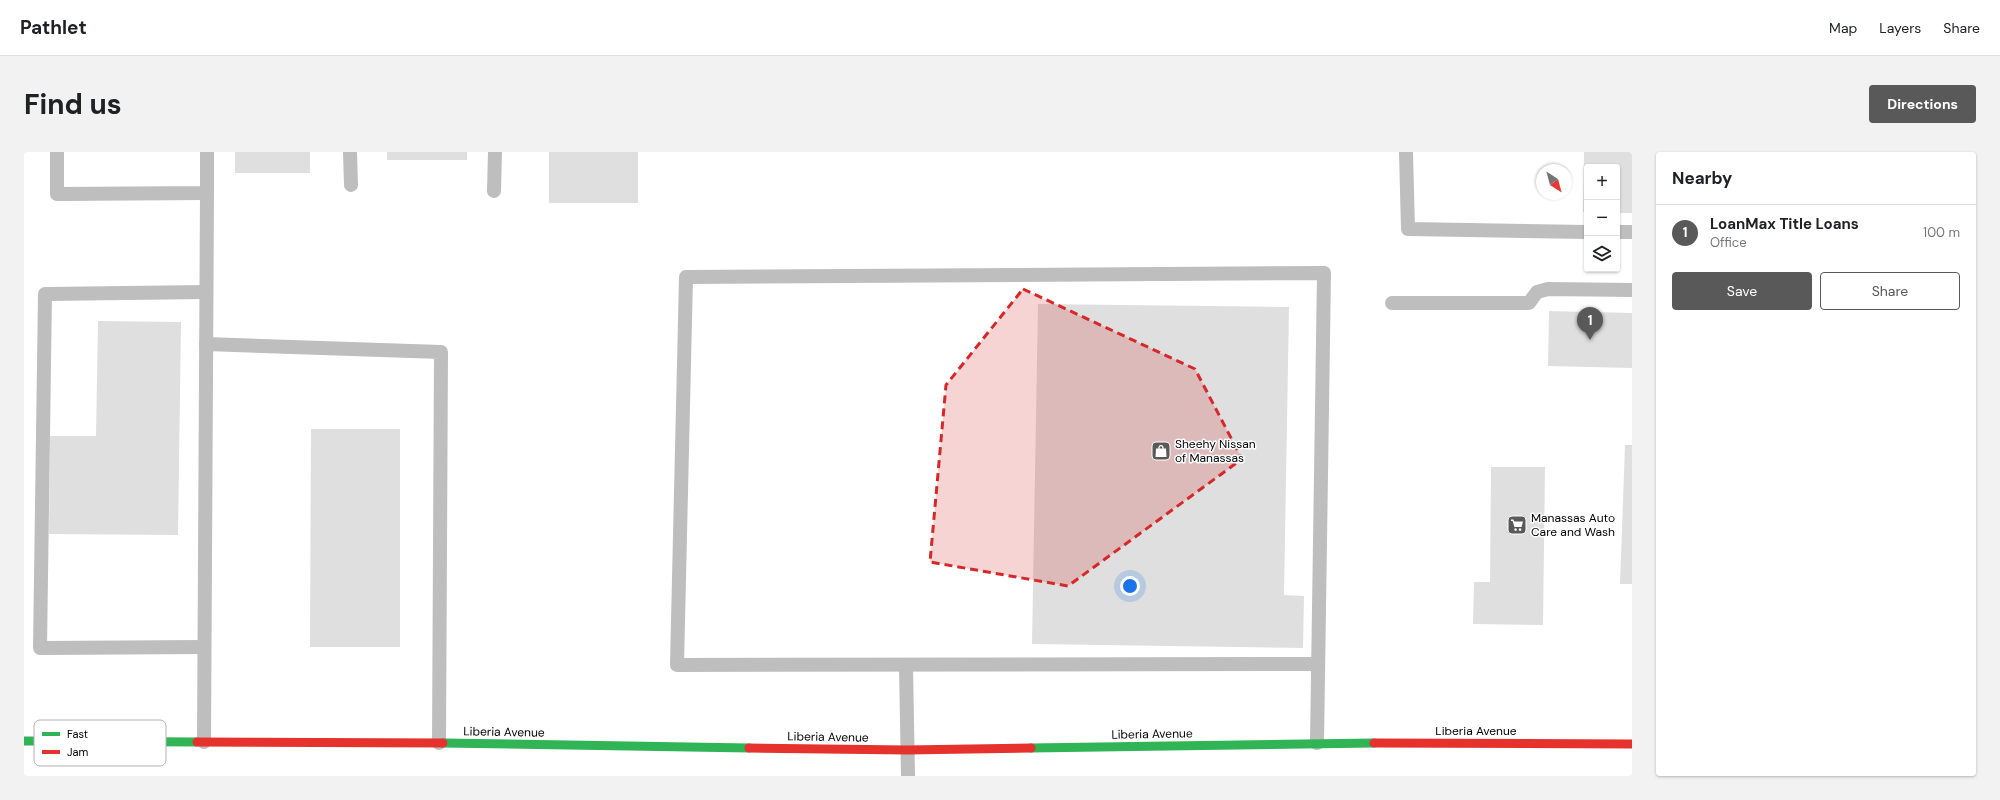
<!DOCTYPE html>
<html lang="en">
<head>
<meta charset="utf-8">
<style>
	:root { --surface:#fff; --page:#f2f2f2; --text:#202124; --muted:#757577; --line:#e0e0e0; --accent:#595959 }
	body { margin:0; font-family:"DM Sans",sans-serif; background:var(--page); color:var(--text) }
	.controls { position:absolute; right:12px; top:12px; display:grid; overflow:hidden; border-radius:4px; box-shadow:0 1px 3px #0004 }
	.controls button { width:36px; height:36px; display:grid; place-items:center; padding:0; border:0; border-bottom:1px solid var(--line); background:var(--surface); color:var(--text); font:20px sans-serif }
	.compass { position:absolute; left:1512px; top:12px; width:36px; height:36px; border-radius:50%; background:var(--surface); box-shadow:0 1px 3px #0004; rotate:144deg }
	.you { position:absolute; left:1106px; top:434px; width:14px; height:14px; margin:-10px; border:3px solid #fff; border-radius:50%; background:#1a73e8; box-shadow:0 0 0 6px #1a73e833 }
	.badge { display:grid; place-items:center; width:26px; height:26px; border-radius:50%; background:var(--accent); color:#fff; font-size:13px; font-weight:700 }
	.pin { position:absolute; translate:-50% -33px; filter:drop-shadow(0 1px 2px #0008) }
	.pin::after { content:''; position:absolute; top:21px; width:14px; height:12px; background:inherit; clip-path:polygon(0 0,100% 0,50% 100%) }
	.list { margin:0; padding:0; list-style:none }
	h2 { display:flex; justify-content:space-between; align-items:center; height:52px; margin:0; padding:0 16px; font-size:17px }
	h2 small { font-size:13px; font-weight:400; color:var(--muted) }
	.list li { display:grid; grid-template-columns:26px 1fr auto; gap:12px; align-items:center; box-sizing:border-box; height:56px; padding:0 16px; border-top:1px solid var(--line) }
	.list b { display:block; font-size:15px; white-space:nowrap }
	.list p { margin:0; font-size:13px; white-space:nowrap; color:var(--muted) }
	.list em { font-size:13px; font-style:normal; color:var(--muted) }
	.actions { display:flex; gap:8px; padding:12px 16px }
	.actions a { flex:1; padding:9px 0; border:1px solid var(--accent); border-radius:4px; text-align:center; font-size:14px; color:var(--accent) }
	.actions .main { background:var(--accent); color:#fff }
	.icon { flex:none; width:22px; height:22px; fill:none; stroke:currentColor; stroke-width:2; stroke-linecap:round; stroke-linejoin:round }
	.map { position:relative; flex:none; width:1608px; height:624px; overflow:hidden; border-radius:4px }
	header { display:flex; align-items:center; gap:24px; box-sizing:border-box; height:56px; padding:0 20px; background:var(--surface); border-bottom:1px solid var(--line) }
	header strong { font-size:19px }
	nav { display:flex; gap:22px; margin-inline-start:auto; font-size:14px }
	.intro { display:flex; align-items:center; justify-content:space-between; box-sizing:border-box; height:96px; padding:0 24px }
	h1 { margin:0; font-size:28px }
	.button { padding:10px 18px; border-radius:4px; background:var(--accent); color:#fff; font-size:14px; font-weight:700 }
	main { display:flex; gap:24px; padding:0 24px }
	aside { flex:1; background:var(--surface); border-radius:4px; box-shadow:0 1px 3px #0004 }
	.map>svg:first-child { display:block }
	.building { fill:#dfdfdf }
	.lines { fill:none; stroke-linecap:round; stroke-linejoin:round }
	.lane { stroke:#bebebe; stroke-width:14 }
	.fast { stroke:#30b455; stroke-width:9 }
	.jam { stroke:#e5322d; stroke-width:9 }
	.marked { fill:#d62828; fill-opacity:0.2; stroke:#d62828; stroke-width:3; stroke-dasharray:8 5; stroke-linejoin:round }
	.labels { text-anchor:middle; stroke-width:3; stroke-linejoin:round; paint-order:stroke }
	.poi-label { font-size:12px; fill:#000; stroke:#fff; text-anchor:start }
	.street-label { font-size:12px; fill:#000; stroke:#fff }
	.key { fill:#fff; stroke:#b2b2b2; stroke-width:1 }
	.key-label { font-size:11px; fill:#000 }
</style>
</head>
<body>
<header>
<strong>Pathlet</strong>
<nav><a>Map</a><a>Layers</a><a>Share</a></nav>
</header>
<div class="intro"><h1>Find us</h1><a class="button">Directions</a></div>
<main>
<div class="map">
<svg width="1608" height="624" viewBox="0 0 1608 624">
	<rect width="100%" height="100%" fill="#fff"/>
	<g class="building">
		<rect x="211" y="0" width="75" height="21"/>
		<rect x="363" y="0" width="80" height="8"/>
		<rect x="525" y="0" width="89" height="51"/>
		<polygon points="1560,0 1608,0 1608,61 1593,61 1593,15 1563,15 1563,60 1559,60"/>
		<polygon points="1014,152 1265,155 1260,443 1280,444 1279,496 1008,492"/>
		<polygon points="1525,159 1608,161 1608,216 1524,214"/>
		<polygon points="74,169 157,170 154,383 25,382 26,284 72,284"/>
		<polygon points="287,277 376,277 376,495 286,495"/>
		<polygon points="1601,293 1608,293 1608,432 1596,432"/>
		<polygon points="1467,315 1521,315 1519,473 1449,472 1450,430 1466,430"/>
	</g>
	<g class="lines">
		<g class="lane">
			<polyline points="33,0 33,42 183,41 183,0"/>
			<polyline points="326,0 327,33"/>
			<polyline points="1382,0 1384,77 1563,80"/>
			<polyline points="470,39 471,0"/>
			<polyline points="1593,80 1608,80"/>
			<polyline points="1368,151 1505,151 1513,140 1524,137 1608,138"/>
			<polyline points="182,192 417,200 415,591"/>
			<polyline points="180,495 16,496 21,142 182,140"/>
			<polyline points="882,514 884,624"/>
			<polyline points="180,590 183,41"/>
			<polyline points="1293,591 1300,121 662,125 653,513 1294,512"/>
		</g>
		<g class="fast">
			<polyline points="0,589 173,590"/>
			<polyline points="419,591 725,596"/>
			<polyline points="1007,596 1350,591"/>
		</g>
		<g class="jam">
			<polyline points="173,590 419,591"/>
			<polyline points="1350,591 1608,592"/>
			<polyline points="725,596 883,598 1007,596"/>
		</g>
	</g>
	<path class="marked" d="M999 137 1171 217 1218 307 1044 434 906 410 922 233Z"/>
	<defs>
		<g id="shop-square" transform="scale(1)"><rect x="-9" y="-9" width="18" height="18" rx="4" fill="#595959" stroke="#fff"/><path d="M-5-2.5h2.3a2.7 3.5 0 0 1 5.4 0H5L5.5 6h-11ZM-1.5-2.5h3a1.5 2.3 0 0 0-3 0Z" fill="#fff"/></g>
		<g id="supermarket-square" transform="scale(1)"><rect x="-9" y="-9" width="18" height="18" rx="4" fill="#595959" stroke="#fff"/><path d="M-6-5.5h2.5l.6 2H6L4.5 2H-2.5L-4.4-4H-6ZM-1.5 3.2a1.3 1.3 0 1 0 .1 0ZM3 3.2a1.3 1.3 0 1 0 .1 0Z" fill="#fff"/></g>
	</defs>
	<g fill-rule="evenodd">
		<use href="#shop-square" x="1137" y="299"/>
		<use href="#supermarket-square" x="1493" y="373"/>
	</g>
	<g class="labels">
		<g class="poi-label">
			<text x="1151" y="296">Sheehy Nissan<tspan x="1151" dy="14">of Manassas</tspan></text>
			<text x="1507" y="370">Manassas Auto<tspan x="1507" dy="14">Care and Wash</tspan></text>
		</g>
		<g class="street-label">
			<text x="1452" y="583">Liberia Avenue</text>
			<text transform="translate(480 580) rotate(1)" y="4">Liberia Avenue</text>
			<text transform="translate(1128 582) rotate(-1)" y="4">Liberia Avenue</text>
			<text transform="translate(804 585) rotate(1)" y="4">Liberia Avenue</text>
		</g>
	</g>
	<rect x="10" y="568" width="132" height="46" rx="6" class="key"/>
	<rect x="18" y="580" width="18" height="4" fill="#30b455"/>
	<rect x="18" y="598" width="18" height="4" fill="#e5322d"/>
	<g class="key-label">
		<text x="43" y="586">Fast</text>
		<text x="43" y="604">Jam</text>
	</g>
</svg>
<div class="controls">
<button>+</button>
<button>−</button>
<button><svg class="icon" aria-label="layers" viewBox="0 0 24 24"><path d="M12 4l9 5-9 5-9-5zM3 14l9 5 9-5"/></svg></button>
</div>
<svg class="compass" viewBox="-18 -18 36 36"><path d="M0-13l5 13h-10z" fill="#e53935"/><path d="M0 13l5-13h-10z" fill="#757577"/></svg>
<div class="you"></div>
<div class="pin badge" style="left:1566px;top:188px">1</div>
</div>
<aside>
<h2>Nearby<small></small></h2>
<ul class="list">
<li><span class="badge">1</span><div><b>LoanMax Title Loans</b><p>Office</p></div><em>100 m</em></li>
</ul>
<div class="actions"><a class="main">Save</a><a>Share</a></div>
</aside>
</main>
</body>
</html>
